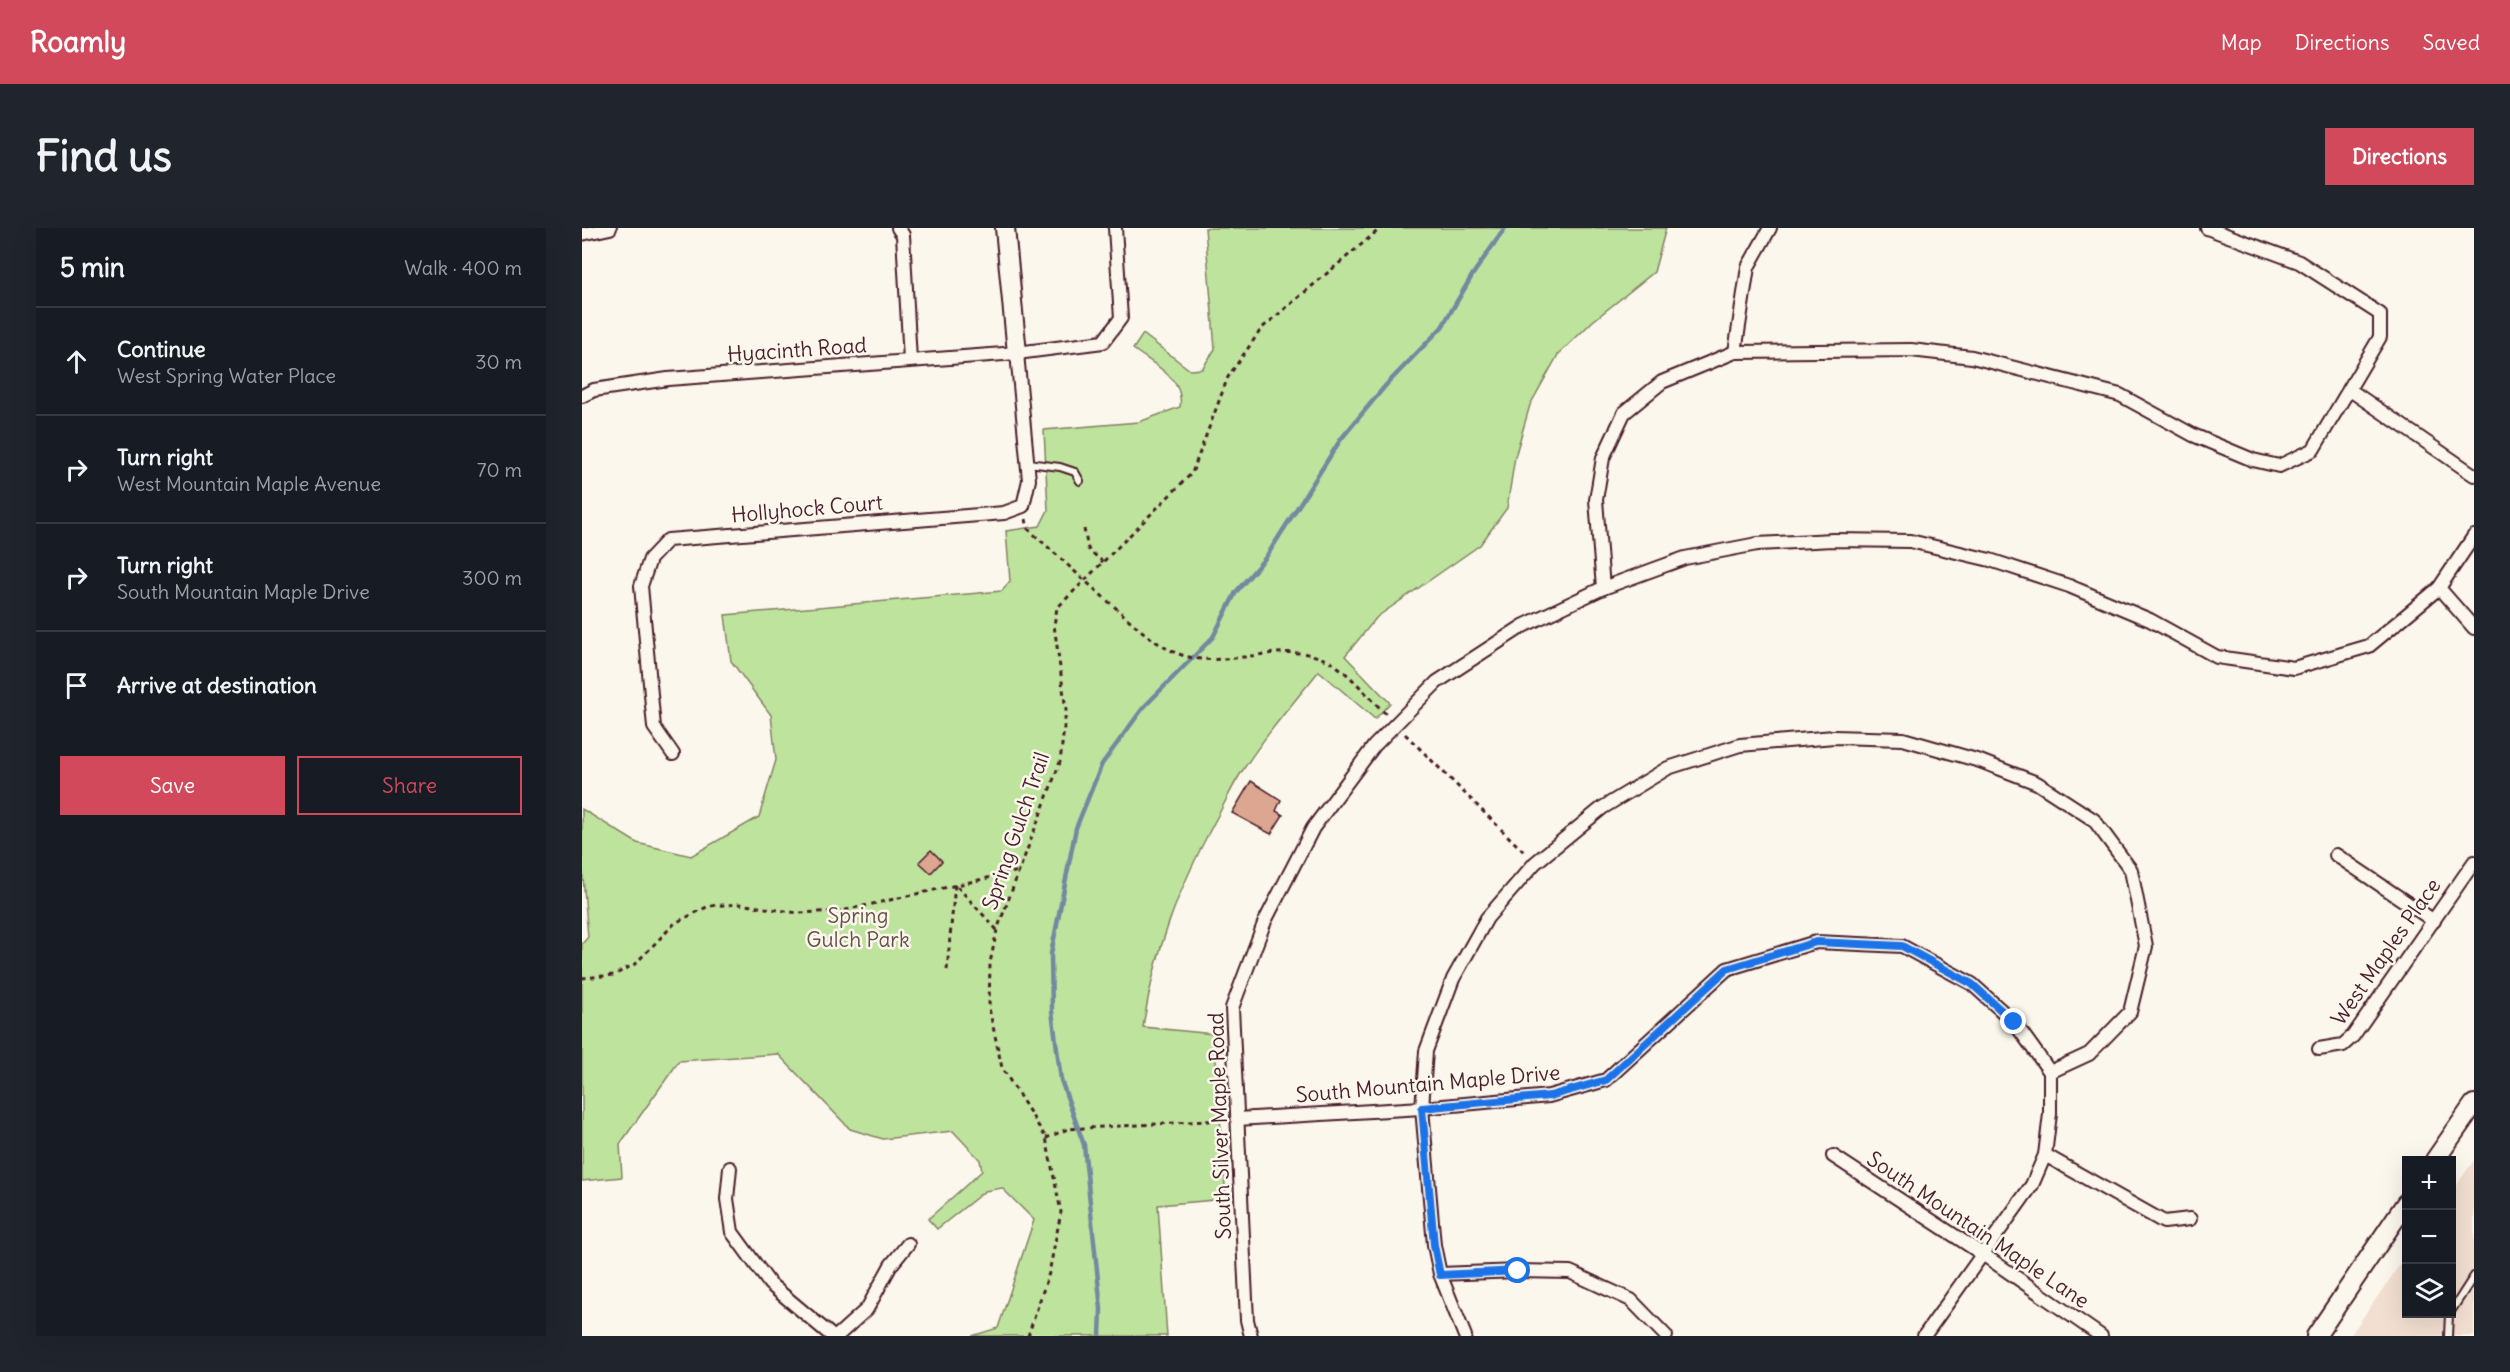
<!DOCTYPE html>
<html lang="en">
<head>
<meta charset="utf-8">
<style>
	:root { --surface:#171b24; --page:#20242c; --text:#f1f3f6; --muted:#9ea1a6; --line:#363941; --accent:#d1495b }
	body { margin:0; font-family:Delius,sans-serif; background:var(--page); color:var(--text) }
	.controls { position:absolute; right:18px; bottom:18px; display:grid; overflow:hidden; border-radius:0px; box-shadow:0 6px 24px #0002 }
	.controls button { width:54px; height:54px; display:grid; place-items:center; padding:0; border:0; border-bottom:2px solid var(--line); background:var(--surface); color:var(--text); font:30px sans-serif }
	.stop { position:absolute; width:18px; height:18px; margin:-14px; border:4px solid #1a73e8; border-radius:50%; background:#fff }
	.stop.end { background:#1a73e8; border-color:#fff; box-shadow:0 2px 6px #0008 }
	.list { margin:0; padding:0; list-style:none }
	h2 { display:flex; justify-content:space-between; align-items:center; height:78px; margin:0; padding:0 24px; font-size:26px }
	h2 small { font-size:20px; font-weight:400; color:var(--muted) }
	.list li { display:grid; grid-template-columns:39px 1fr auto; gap:18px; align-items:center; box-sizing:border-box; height:108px; padding:0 24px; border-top:2px solid var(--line) }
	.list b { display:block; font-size:22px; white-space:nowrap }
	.list p { margin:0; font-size:20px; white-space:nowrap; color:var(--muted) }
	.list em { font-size:20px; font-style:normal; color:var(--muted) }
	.actions { display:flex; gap:12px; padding:18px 24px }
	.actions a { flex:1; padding:14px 0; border:2px solid var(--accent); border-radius:0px; text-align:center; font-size:21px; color:var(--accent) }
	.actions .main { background:var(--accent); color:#fff }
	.icon { flex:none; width:33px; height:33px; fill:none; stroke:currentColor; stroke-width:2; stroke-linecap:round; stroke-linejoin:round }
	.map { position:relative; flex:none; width:1892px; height:1108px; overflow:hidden; border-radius:0px }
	header { display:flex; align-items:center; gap:36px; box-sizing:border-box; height:84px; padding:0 30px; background:var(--accent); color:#fff }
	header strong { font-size:28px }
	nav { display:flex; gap:33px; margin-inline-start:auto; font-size:21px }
	.intro { display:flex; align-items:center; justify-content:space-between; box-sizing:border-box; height:144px; padding:0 36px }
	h1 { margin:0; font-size:42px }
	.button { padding:15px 27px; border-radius:0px; background:var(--accent); color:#fff; font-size:21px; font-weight:700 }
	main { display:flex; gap:36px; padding:0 36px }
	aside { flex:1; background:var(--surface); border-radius:0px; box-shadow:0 6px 24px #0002 }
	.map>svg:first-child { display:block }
	.built { fill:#f2dfd1 }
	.green { fill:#bee39d; stroke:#848164; stroke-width:1.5 }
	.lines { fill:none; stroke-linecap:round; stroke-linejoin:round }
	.stream { stroke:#7289a0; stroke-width:4.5 }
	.building { fill:#dca691; stroke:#4a1f2b; stroke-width:1.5 }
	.lane-casing { stroke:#4a1f2b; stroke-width:10 }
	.street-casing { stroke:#4a1f2b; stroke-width:16 }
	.secondary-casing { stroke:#4a1f2b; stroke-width:22 }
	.path { stroke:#4a1f2b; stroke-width:3; stroke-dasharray:4.5 4.5; stroke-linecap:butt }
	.lane { stroke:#fbf7ec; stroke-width:6 }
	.street { stroke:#fbf7ec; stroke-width:12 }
	.secondary { stroke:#fbf7ec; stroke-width:18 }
	.route { stroke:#1a73e8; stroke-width:8 }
	.labels { text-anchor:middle; stroke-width:5; stroke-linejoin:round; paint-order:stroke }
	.street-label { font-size:21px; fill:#4a1f2b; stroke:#fbf7ec }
	.park-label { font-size:21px; fill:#675048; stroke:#fbf7ec }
</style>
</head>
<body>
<header>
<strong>Roamly</strong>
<nav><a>Map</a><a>Directions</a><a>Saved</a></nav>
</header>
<div class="intro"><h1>Find us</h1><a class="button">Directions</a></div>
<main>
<aside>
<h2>5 min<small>Walk · 400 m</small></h2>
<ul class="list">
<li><svg class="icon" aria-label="ahead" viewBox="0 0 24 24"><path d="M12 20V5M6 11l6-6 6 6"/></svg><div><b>Continue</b><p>West Spring Water Place</p></div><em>30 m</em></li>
<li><svg class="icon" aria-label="right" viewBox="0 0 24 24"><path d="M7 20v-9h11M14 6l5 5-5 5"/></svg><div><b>Turn right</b><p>West Mountain Maple Avenue</p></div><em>70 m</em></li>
<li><svg class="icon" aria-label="right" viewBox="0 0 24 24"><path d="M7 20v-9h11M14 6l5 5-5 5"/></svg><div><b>Turn right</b><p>South Mountain Maple Drive</p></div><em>300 m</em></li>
<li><svg class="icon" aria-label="arrive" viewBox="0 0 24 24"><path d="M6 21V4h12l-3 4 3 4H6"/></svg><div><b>Arrive at destination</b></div></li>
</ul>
<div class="actions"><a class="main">Save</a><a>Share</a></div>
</aside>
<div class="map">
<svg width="1892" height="1108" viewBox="0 0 1892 1108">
	<rect width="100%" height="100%" fill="#fbf7ec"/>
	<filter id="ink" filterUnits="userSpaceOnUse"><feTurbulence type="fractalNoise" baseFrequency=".0167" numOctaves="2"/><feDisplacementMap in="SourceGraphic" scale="12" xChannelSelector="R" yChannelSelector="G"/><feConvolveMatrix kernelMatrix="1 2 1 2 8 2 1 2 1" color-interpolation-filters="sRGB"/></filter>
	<g filter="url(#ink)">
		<polygon class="built" points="1892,932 1892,1108 1768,1108 1824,1028 1824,1086 1870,1086 1870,964"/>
		<path class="green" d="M623 0H1084L1072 44 1011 93 976 127 948 177 933 229 925 280 898 317 795 389 763 428 808 475 793 491 737 443C710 476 682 509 659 545 649 560 642 577 633 593 596 662 573 721 561 799L632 806 644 971 576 977 585 1108H390L416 1100 452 992 420 960 403 963 355 1001 346 991 400 943 398 932 371 903 301 911 268 901 196 826 97 833 38 916 40 949 0 953V716L6 709 0 637V581L55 615 109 628 177 589 194 532 189 487 149 433 143 387 420 363 428 353 424 303 458 298 466 282 462 202 557 194 598 179C603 150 571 136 551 121L561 106 608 142 620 141 633 121Z"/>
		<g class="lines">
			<polyline class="stream" points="518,1108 519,1081 502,917 479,852 470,783 469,726 494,600 520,536 561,480 631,409 654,364 684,329 759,211 804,157 860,99 891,46 923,0"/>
		</g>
		<g class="building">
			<polygon points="669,553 699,572 694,583 701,587 689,606 650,585"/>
			<polygon points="349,622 360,633 349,645 337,634"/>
		</g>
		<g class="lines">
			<g class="lane-casing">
				<g id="lane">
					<polyline points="446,235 478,239 493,244 498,253"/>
					<polyline points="1870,1082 1892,1048"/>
					<polyline points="1866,1108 1867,1086"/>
				</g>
			</g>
			<g class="street-casing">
				<g id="street">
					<polyline points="316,0 321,7 328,132"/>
					<polyline points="0,6 28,0"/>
					<polyline points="1153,124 1166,39 1188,0"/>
					<polyline points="1768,162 1892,247"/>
					<polyline points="0,168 12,162 86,151 435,125 521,114 539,90 533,0"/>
					<polyline points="1021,360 1014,272 1021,230 1042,185 1080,154 1153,124 1329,122 1390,129 1538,167 1611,207 1671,232 1697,238 1731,222 1798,109 1798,86 1717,34 1625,0"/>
					<polyline points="1857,360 1892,400"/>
					<polyline points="91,526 72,499 59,358 68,331 86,312 422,285 441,278 447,252 435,125"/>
					<polyline points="1754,627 1852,693"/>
					<polyline points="1737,821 1761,817 1771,808 1892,634"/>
					<polyline points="655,891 840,880 967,868 1024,852 1145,741 1234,714 1320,718 1390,756 1432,794 1468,844 1468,886 1463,927 1450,957 1342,1108"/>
					<polyline points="1463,927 1582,994 1608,991"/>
					<polyline points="1251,928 1402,1027 1519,1108"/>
					<polyline points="148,940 145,971 150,1004 188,1056 250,1108"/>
					<polyline points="858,1046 936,1043 988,1044 1049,1072 1084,1108"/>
					<polyline points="255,1108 285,1081 309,1037 326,1016"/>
					<polyline points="669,1108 665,1092 650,780 683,693 731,600 792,518 855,454 941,398 1021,360 1103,330 1175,316 1251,312 1328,313 1408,332 1487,358 1568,392 1635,429 1712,440 1787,418 1857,360 1892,308"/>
					<polyline points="883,1108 858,1046 852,1017 840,880 844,823 871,751 905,690 953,635 1020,580 1086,540 1158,517 1252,509 1321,511 1398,533 1455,555 1512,592 1549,642 1564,718 1548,784 1507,826 1468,844"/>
				</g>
			</g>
			<g class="secondary-casing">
				<g id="secondary">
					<polyline points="423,0 435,125"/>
					<polyline points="1853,932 1892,876"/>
					<polyline points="1734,1108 1824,975"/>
				</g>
			</g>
			<g class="path">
				<path d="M444 291 446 301C476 328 505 355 535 381 554 398 573 417 597 426 648 445 705 406 753 437 771 449 790 473 806 488"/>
				<polyline points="502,301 506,321 521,334"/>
				<polyline points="823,506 944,626"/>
				<polyline points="365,742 373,656 415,702"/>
				<polyline points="0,750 32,747 53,736 93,695 127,678 157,676 216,685 259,683 437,643"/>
				<polyline points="464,910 486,901 643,892"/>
				<polyline points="446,1108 467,1045 479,984 464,910 420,840 407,780 408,735 415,702 478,534 484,482 472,397 475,380 610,245 646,149 680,100 799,0"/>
			</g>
			<use href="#lane" class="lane"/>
			<use href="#street" class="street"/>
			<use href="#secondary" class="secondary"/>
		</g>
	</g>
	<g class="lines" filter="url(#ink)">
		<polyline class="route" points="936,1043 858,1047 852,1017 840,880 968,868 1024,852 1145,741 1234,714 1320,718 1390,756 1432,794"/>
	</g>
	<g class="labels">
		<g class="street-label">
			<text transform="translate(215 122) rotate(-4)" y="7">Hyacinth Road</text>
			<text transform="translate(225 281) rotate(-5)" y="7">Hollyhock Court</text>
			<text transform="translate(434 603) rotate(-71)" y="7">Spring Gulch Trail</text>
			<text transform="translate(1804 724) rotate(-55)" y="7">West Maples Place</text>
			<text transform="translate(846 856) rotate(-5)" y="7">South Mountain Maple Drive</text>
			<text transform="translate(638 898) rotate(-92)" y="7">South Silver Maple Road</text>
			<text transform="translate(1396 1002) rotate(34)" y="7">South Mountain Maple Lane</text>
		</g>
		<g class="park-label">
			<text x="276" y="695">Spring<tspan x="276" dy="24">Gulch Park</tspan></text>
		</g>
	</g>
</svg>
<div class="controls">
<button>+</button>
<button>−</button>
<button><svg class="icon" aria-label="layers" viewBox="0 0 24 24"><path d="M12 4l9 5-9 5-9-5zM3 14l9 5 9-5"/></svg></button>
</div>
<div class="stop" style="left:936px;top:1043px"></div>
<div class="stop end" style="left:1432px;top:794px"></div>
</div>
</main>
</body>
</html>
